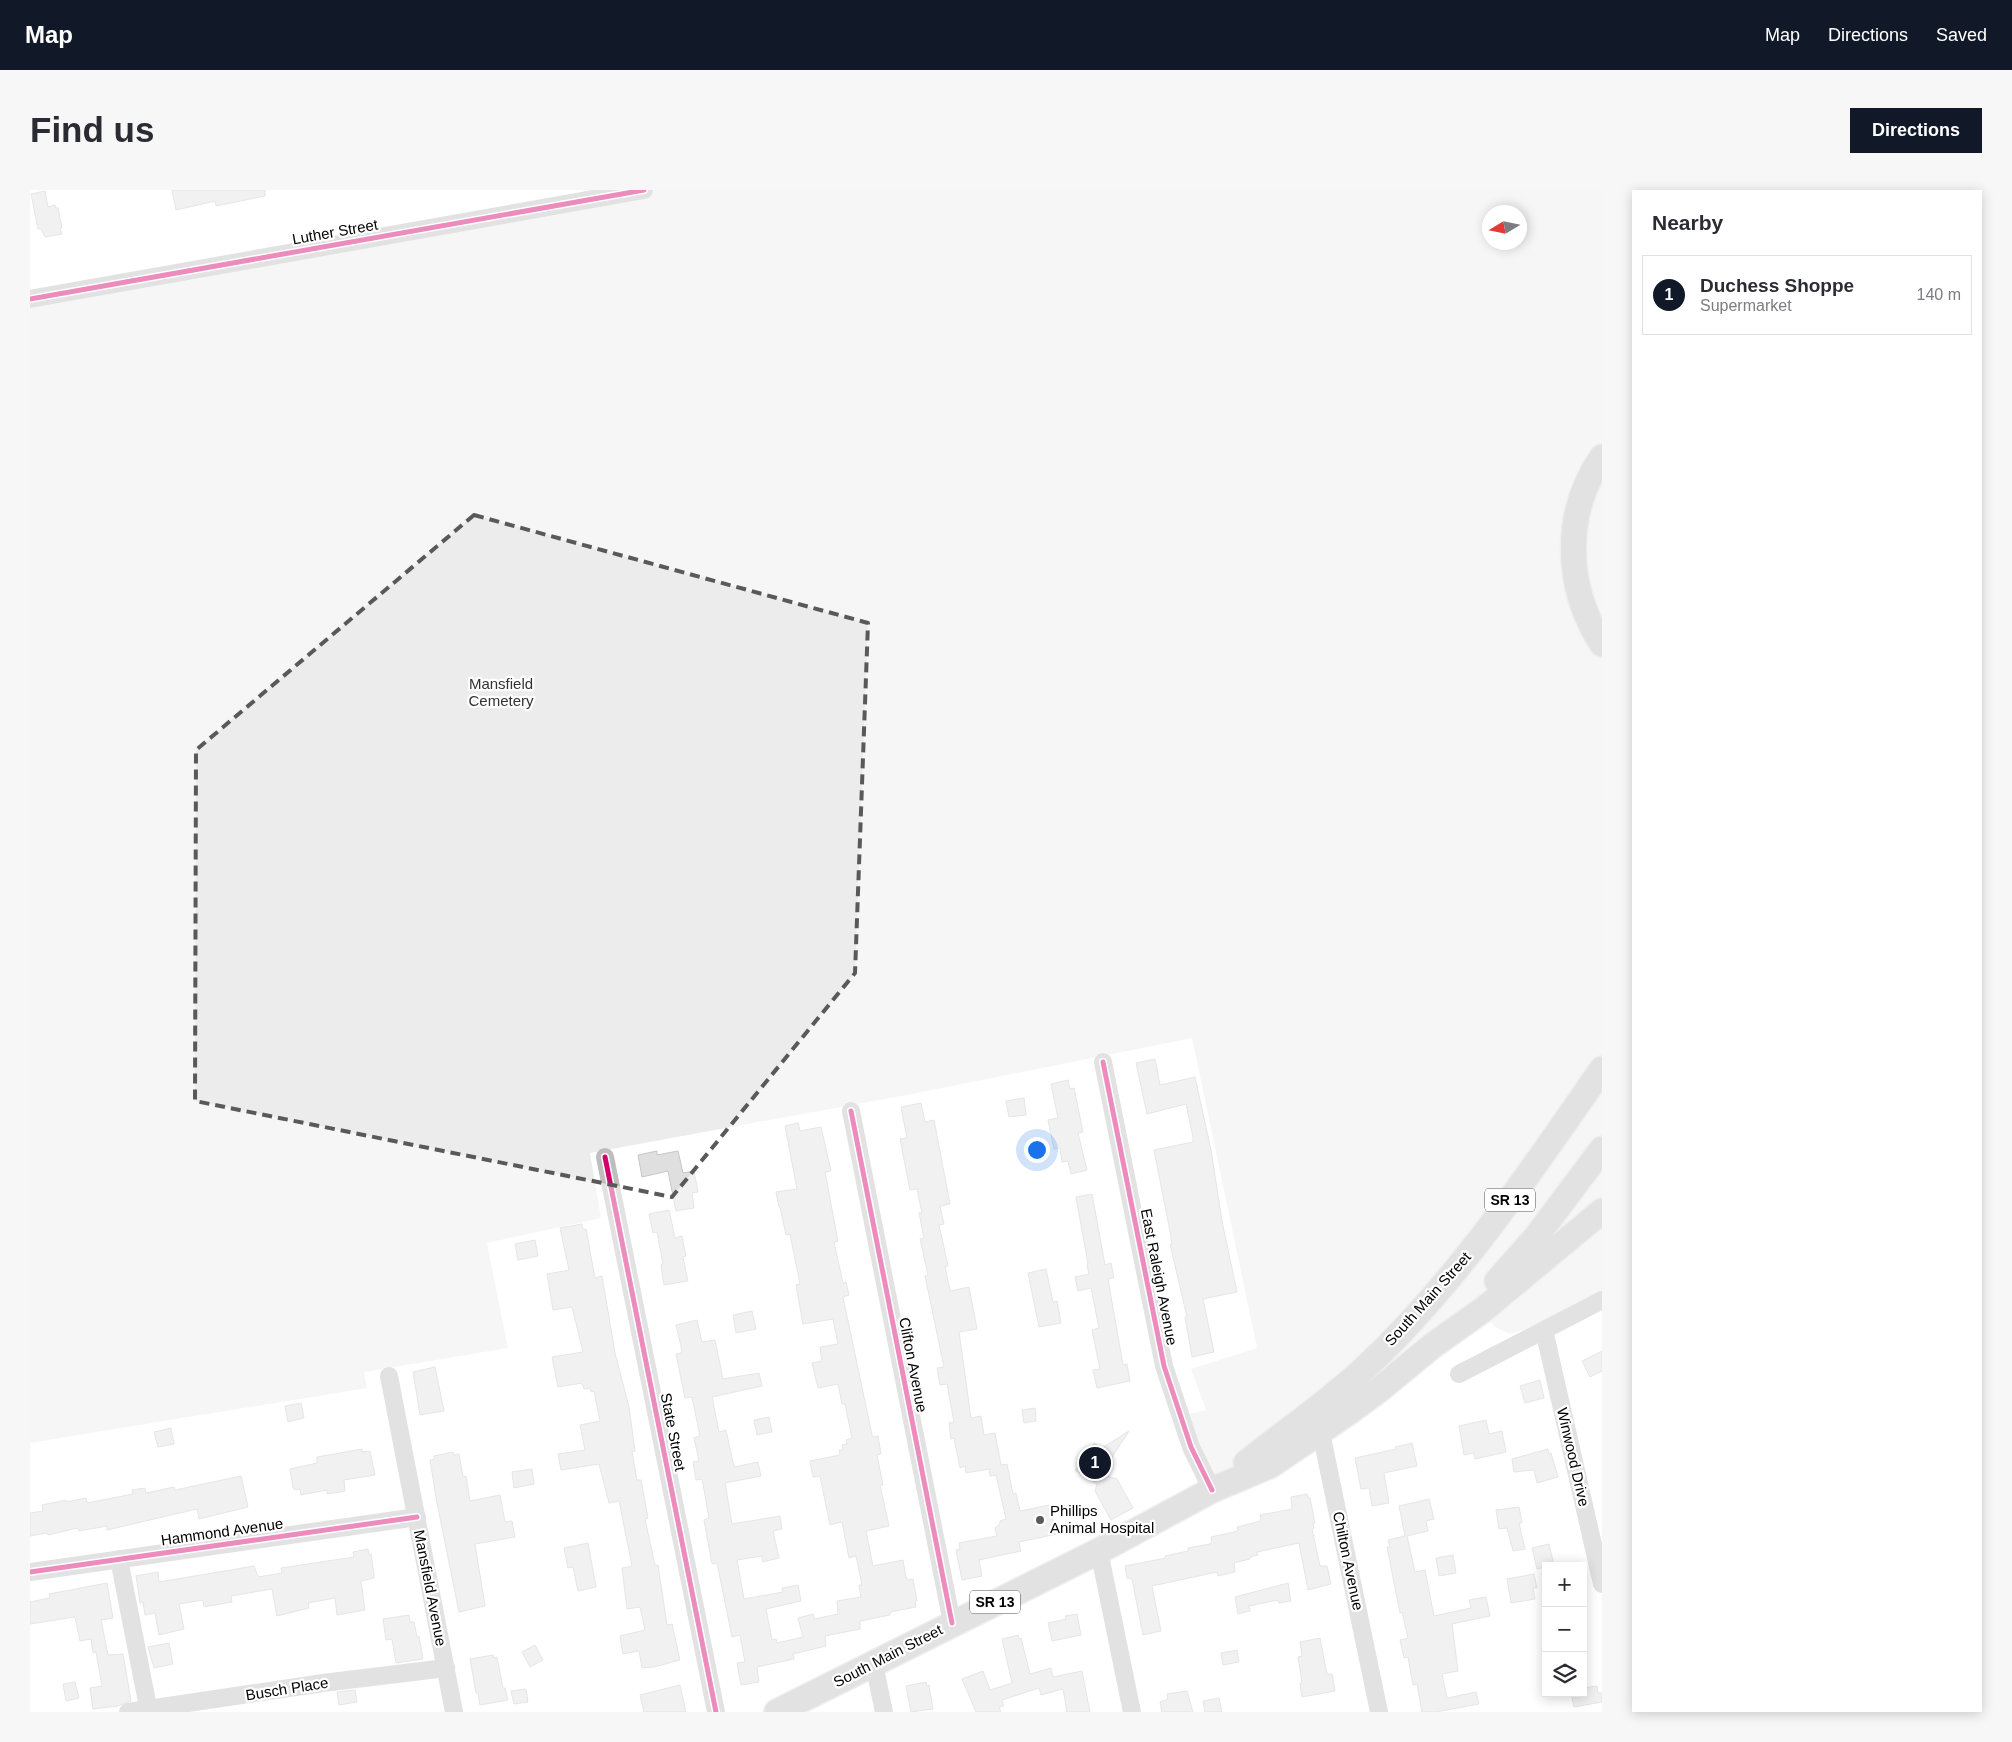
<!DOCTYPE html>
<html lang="en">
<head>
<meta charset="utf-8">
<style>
	:root { --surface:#fff; --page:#f7f7f7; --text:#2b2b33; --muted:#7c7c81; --line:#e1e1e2; --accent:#111827 }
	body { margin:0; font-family:Helvetica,sans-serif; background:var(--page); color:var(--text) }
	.controls { position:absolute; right:15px; bottom:15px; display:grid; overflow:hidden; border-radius:0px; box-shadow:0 2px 12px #0003 }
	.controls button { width:45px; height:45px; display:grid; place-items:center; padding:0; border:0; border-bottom:1px solid var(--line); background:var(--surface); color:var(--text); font:25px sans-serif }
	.compass { position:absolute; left:1452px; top:15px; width:45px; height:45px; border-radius:50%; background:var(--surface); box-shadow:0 2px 12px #0003; rotate:260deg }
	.you { position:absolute; left:1006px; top:959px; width:18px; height:18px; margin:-12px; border:4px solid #fff; border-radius:50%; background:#1a73e8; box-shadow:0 0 0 8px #1a73e833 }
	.badge { display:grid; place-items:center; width:32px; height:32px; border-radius:50%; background:var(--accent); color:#fff; font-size:16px; font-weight:700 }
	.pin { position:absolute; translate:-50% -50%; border:2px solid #fff; box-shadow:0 1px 5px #0006 }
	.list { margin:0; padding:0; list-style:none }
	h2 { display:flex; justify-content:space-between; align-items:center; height:65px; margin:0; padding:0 20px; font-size:21px }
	h2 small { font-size:16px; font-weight:400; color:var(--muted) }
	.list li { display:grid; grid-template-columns:32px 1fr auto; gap:15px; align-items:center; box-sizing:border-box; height:80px; margin:0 10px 10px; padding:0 10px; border:1px solid var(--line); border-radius:0px }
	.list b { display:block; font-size:19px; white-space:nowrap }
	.list p { margin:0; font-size:16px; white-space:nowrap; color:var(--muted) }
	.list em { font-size:16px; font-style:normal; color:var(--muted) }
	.icon { flex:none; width:28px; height:28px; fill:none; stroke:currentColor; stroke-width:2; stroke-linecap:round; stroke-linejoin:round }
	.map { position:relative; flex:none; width:1572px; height:1522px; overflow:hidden; border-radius:0px }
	header { display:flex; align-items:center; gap:30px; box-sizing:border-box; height:70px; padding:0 25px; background:var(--accent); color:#fff }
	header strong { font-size:24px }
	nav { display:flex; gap:28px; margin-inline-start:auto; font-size:18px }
	.intro { display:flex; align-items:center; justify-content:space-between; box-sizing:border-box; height:120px; padding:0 30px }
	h1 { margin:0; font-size:35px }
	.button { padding:12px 22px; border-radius:0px; background:var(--accent); color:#fff; font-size:18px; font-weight:700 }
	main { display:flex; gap:30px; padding:0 30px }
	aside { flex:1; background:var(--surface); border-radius:0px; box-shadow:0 2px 12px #0003 }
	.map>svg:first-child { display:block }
	.green { fill:#ececec; fill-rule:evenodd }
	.building { fill:#dfdfdf; stroke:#c7c7c7 }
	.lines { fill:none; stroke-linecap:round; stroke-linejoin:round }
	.highway-casing { stroke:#dbdbdb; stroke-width:28 }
	.minor { stroke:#bebebe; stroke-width:18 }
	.highway { stroke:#bebebe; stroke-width:25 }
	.cycleway-casing { stroke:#fff; stroke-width:8 }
	.cycleway { stroke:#d6006c; stroke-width:5 }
	.marked { fill:none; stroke:#595959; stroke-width:4; stroke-dasharray:10 6; stroke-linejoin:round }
	.poi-dot { fill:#595959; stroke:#fff; stroke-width:2 }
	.labels { text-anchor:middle; stroke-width:4.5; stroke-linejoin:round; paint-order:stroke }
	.shield { fill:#fff; stroke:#4c4c4c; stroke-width:1 }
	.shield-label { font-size:14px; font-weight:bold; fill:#000 }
	.street-label { font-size:15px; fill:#000; stroke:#fff }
	.park-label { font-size:15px; fill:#333; stroke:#fff }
	.poi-label { font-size:15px; fill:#000; stroke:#fff; text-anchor:start }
</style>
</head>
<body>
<header>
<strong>Map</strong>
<nav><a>Map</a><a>Directions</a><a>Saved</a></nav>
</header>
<div class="intro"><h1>Find us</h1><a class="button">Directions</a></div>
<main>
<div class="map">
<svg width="1572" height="1522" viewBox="0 0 1572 1522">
	<rect width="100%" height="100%" fill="#fff"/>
	<path class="green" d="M620 0H1572V1101L1498 1138 1480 1144 1465 1137 1457 1128 1175 1316 1146 1227 1176 1220 1161 1179 1227 1158 1162 848 882 904 560 963 571 1028 457 1053 478 1158 334 1182 337 1198 0 1253V108ZM1460 22H1490V52H1460Z"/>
	<g class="building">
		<polygon points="142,0 235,0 235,6 186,16 185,11 146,20"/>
		<polygon points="15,1 18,17 25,15 26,18 28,18 32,38 30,39 32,44 15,47 11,39 8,39 1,4"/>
		<polygon points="1125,869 1130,895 1165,887 1181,960 1192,1031 1207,1102 1173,1109 1184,1162 1162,1167 1155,1127 1157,1127 1140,1054 1142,1054 1139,1036 1124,960 1163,952 1163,947 1156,914 1117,924 1106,873"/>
		<polygon points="1038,890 1040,899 1044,898 1053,942 1048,943 1057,980 1041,984 1038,971 1032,972 1030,958 1024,959 1018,930 1028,928 1021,894"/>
		<polygon points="994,908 996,925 979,927 976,911"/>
		<polygon points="891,913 895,932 904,930 920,1014 910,1016 914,1034 909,1035 918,1076 915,1076 920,1101 939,1097 947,1139 929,1142 941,1228 951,1226 954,1245 965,1243 971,1275 977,1274 983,1304 986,1303 990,1321 1019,1315 1027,1344 989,1352 991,1361 949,1370 952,1386 932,1390 926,1360 930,1359 929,1353 967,1346 965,1338 970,1334 970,1331 976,1329 966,1285 960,1286 959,1279 936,1283 935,1276 930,1278 924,1248 921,1249 919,1233 924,1232 917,1194 910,1195 907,1178 914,1177 895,1086 898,1085 890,1049 894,1048 889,1023 892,1023 887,999 880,1000 870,949 877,948 871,917"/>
		<polygon points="768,933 770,941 791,937 801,981 795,982 808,1051 804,1052 813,1093 816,1092 819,1105 813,1107 842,1245 843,1247 848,1246 851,1264 847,1265 853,1295 850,1295 859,1336 836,1341 843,1376 873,1370 876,1387 878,1390 883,1389 887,1411 885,1411 886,1417 860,1422 860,1425 830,1431 830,1439 795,1446 796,1456 763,1464 764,1469 727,1477 729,1492 711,1495 707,1473 715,1472 710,1445 702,1447 687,1373 682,1374 674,1330 679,1328 672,1289 666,1290 663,1272 669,1271 664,1248 670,1246 662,1207 655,1208 646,1164 651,1163 652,1161 646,1135 667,1130 672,1152 685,1150 693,1189 729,1183 732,1196 682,1207 689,1242 696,1240 704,1277 728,1272 731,1286 695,1293 702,1334 750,1326 752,1339 743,1341 749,1368 733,1372 732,1366 707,1370 714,1409 753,1402 752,1398 768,1395 771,1411 736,1419 742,1450 746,1449 747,1453 773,1447 768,1428 783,1424 784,1429 808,1424 807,1411 831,1407 829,1395 832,1395 826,1366 819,1368 812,1332 800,1335 790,1286 783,1287 780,1271 810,1265 809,1260 813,1260 812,1255 817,1254 816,1250 822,1248 815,1214 812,1214 808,1194 788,1198 782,1173 792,1171 790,1157 808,1154 803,1129 773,1134 766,1095 770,1094 760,1044 756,1045 750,1017 749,1017 746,1002 767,999 755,936"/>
		<polygon points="627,961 627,965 648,961 653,983 664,981 668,1002 662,1003 664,1018 646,1021 638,981 612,987 608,965"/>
		<polygon points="1062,1004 1075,1075 1081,1073 1084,1088 1078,1089 1093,1175 1097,1174 1100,1191 1067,1198 1063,1180 1070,1179 1062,1140 1069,1138 1061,1098 1048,1101 1045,1087 1059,1084 1057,1075 1058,1074 1046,1007"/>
		<polygon points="639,1020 645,1048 652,1046 656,1066 653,1067 658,1091 634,1095 631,1075 633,1074 627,1042 623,1043 619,1024"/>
		<polygon points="552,1034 553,1039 556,1039 565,1088 572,1086 585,1163 599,1217 605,1261 602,1262 607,1290 611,1290 618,1328 615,1329 625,1375 628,1375 637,1435 642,1434 650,1470 624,1477 612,1478 609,1461 593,1464 590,1446 615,1440 610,1417 597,1419 592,1378 602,1376 589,1311 579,1313 569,1274 531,1280 528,1264 555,1260 550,1235 570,1231 564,1201 561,1202 560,1198 554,1199 552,1193 528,1197 522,1167 553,1162 542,1117 523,1120 517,1084 539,1080 530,1038"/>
		<polygon points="505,1050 508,1066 488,1070 485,1054"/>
		<polygon points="1016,1079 1023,1112 1027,1111 1031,1133 1009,1137 998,1083"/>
		<polygon points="722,1121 726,1139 706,1143 703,1125"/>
		<polygon points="1572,1161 1572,1181 1560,1187 1552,1171"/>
		<polygon points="405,1177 414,1221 390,1225 383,1182"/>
		<polygon points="1510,1190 1514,1208 1495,1213 1490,1196"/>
		<polygon points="271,1213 274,1228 258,1232 255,1216"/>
		<polygon points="1005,1218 1006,1231 994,1233 992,1220"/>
		<polygon points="739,1227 742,1242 727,1245 724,1230"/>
		<polygon points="1456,1230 1459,1244 1472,1241 1476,1262 1445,1269 1444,1263 1434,1265 1429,1236"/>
		<polygon points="141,1238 144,1254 128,1257 124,1242"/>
		<polygon points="1099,1241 1071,1284 1087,1289 1103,1318 1081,1330 1065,1301 1067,1294 1045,1280 1064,1253 1072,1258"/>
		<polygon points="1382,1253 1387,1276 1354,1283 1359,1313 1342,1316 1339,1298 1331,1299 1325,1268 1366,1259 1365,1257"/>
		<polygon points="332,1259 332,1262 340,1261 345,1285 314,1290 315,1301 297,1304 297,1300 271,1305 270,1299 265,1300 263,1298 260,1279 287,1273 287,1267"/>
		<polygon points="1518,1259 1519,1264 1521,1263 1528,1287 1507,1293 1504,1280 1484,1282 1482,1269"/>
		<polygon points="423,1262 424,1265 429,1264 433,1287 436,1286 440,1311 470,1305 475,1332 482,1331 485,1347 445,1354 455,1416 429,1422 407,1313 400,1270 405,1269 404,1266"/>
		<polygon points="502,1279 504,1294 484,1298 482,1282"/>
		<polygon points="211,1286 218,1317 169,1329 167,1319 77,1340 77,1336 49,1341 48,1338 18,1345 17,1343 0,1346 0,1323 13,1321 12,1315 36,1310 36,1312 56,1308 57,1313 103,1304 102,1300 115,1298 116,1303 144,1297 145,1300"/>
		<polygon points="1277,1304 1278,1308 1280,1308 1285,1333 1283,1333 1284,1338 1282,1339 1290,1376 1297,1376 1301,1394 1278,1400 1269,1353 1227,1362 1228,1365 1220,1367 1220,1369 1204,1373 1205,1382 1188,1386 1187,1382 1122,1396 1131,1441 1113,1445 1102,1389 1097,1388 1095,1376 1136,1368 1135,1366 1158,1361 1158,1358 1180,1354 1182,1351 1181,1347 1208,1341 1207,1337 1231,1331 1230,1325 1262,1319 1261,1307"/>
		<polygon points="1399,1309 1404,1329 1396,1331 1398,1341 1377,1346 1385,1382 1395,1380 1404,1426 1441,1418 1439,1410 1456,1407 1460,1426 1422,1434 1428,1481 1412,1484 1417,1508 1446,1502 1449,1514 1406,1522 1392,1522 1387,1494 1383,1495 1378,1467 1374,1468 1370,1450 1378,1448 1372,1422 1370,1423 1357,1357 1360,1357 1358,1350 1375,1346 1369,1316"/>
		<polygon points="1489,1317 1492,1333 1489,1333 1495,1359 1483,1361 1477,1338 1469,1339 1466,1320"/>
		<polygon points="558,1353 566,1397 548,1401 543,1377 538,1378 534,1358"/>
		<polygon points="1519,1354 1524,1375 1507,1379 1502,1358"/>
		<polygon points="338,1359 339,1365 341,1364 344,1384 344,1388 331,1391 335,1420 307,1425 305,1408 278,1413 279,1418 247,1426 242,1399 201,1406 202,1412 174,1417 173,1410 149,1414 154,1439 129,1445 125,1423 115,1425 113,1412 110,1413 106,1386 128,1382 129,1392 224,1376 228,1387 252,1383 251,1378 324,1367 323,1362"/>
		<polygon points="1423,1365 1426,1383 1409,1386 1406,1368"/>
		<polygon points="1504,1384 1507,1398 1503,1398 1505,1409 1481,1413 1477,1389"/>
		<polygon points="77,1393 83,1428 71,1430 78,1465 93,1464 101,1511 88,1516 63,1519 60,1498 72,1496 66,1462 63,1463 61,1449 50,1451 45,1427 0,1434 0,1412 20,1408 19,1404"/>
		<polygon points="1258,1393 1261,1411 1249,1413 1248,1410 1219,1416 1220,1421 1208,1424 1205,1407"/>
		<polygon points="1047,1424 1051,1445 1022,1451 1018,1433 1036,1429 1035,1426"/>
		<polygon points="379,1425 380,1432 384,1432 387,1447 389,1446 393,1469 366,1473 362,1449 356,1450 353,1429"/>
		<polygon points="988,1445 989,1449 991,1448 1000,1484 1021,1478 1023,1487 1052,1481 1060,1522 1037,1522 1033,1499 1011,1505 1009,1498 972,1510 974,1516 969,1517 971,1522 946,1522 932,1489 953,1481 960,1500 982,1493 972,1449"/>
		<polygon points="1290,1448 1297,1484 1302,1484 1305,1501 1272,1507 1270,1493 1272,1493 1268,1467 1272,1466 1270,1452"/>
		<polygon points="139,1453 143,1474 124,1478 118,1457"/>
		<polygon points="505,1455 513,1470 500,1477 492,1462"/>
		<polygon points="1207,1460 1209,1472 1193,1475 1191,1463"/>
		<polygon points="463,1465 464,1468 467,1467 473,1498 475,1498 478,1510 450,1515 448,1503 446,1503 440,1469"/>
		<polygon points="45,1492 49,1508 36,1511 33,1494"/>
		<polygon points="896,1492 897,1496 899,1495 903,1519 881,1522 876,1496"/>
		<polygon points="650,1495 656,1522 614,1522 610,1505"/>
		<polygon points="1567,1496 1568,1503 1572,1503 1572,1512 1544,1517 1541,1503 1553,1503 1553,1498"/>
		<polygon points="496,1499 498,1512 484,1514 481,1501"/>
		<polygon points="325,1500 327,1512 309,1515 307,1502"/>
		<polygon points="1157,1501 1163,1522 1132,1522 1130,1512 1138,1509 1137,1504"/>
		<polygon points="1189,1508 1192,1522 1175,1522 1173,1511"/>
	</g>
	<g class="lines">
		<g class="highway-casing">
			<g id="highway">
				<path d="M1572 267C1533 323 1535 397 1572 454"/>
				<polyline points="1467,1091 1506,1047 1572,959"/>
				<path d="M1216 1273C1255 1242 1297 1213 1334 1179 1428 1091 1499 984 1572 879"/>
				<polyline points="747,1522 1069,1361 1182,1300 1241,1275 1319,1222 1350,1199 1402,1156 1454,1119 1572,1021"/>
			</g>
		</g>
		<g class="minor">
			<polyline points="0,109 614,0"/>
			<polyline points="1073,872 1134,1176 1161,1257 1182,1300"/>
			<polyline points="821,921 922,1433"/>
			<polyline points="575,967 686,1522"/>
			<polyline points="1514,1140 1572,1394"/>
			<polyline points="1429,1184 1572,1110"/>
			<polyline points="359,1186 424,1522"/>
			<polyline points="1289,1233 1349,1522"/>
			<polyline points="1069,1361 1102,1522"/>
			<polyline points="89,1369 119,1522"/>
			<polyline points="0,1382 387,1327"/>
			<polyline points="844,1474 854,1522"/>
			<polyline points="98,1522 293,1493 416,1478"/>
		</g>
		<use href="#highway" class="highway"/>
		<g class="cycleway-casing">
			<g id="cycleway">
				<polyline points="0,109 614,0"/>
				<polyline points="1073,872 1134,1176 1161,1257 1182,1300"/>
				<polyline points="821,921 922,1433"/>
				<polyline points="575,967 686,1522"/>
				<polyline points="0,1382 387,1327"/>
			</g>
		</g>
		<use href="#cycleway" class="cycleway"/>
	</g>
	<path d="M0 0H1572V1522H0ZM444 325 838 433 825 783 642 1007 165 911 166 560Z" fill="#fff" fill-opacity=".55" fill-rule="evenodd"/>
	<path class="marked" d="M444 325 838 433 825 783 642 1007 165 911 166 560Z"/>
	<circle class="poi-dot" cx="1010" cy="1330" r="5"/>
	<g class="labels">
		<g class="shield">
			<rect x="1455" y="998.5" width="50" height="23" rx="4"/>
			<rect x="940" y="1400.5" width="50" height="23" rx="4"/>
		</g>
		<g class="shield-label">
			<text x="1480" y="1015">SR 13</text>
			<text x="965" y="1417">SR 13</text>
		</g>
		<g class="street-label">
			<text transform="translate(305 42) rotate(-10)" y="5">Luther Street</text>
			<text transform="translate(1129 1087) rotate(79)" y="5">East Raleigh Avenue</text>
			<text transform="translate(1398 1109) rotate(-48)" y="5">South Main Street</text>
			<text transform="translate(883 1175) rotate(79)" y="5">Clifton Avenue</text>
			<text transform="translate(643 1242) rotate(79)" y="5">State Street</text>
			<text transform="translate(1543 1267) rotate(77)" y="5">Winwood Drive</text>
			<text transform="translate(192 1342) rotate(-8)" y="5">Hammond Avenue</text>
			<text transform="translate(1318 1371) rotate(78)" y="5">Chilton Avenue</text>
			<text transform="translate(400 1398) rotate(79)" y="5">Mansfield Avenue</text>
			<text transform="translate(858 1466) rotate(-27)" y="5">South Main Street</text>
			<text transform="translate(257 1499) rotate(-9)" y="5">Busch Place</text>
		</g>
		<g class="park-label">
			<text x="471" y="499">Mansfield<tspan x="471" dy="17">Cemetery</tspan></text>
		</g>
		<g class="poi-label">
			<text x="1020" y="1326">Phillips<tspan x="1020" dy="17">Animal Hospital</tspan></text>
		</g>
	</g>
</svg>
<div class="controls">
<button>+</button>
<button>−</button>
<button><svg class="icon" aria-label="layers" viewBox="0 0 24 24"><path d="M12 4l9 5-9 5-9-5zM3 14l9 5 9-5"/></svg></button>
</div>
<svg class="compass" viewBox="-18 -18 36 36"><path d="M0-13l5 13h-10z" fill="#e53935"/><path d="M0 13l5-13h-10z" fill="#7c7c81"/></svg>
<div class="you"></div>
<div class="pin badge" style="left:1065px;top:1273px">1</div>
</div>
<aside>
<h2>Nearby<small></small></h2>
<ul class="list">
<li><span class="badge">1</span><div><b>Duchess Shoppe</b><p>Supermarket</p></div><em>140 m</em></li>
</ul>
</aside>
</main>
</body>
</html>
